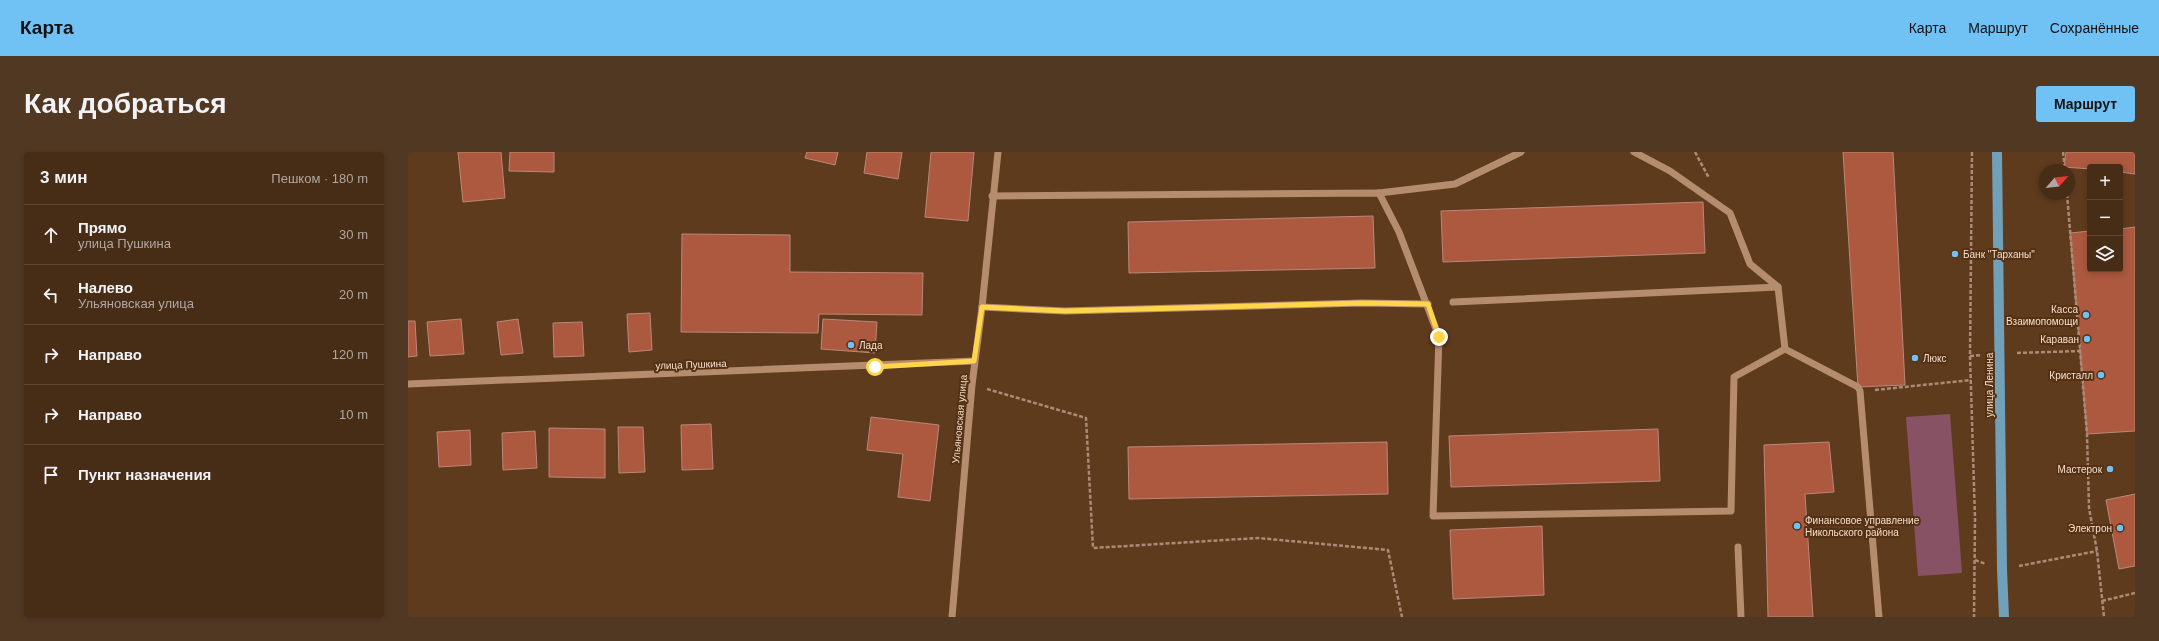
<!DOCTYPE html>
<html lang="ru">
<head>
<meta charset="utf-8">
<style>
	:root { --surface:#472c16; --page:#513823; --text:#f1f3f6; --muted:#b0a7a1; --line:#5f4835; --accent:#70c1f4 }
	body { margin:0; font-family:Arial,sans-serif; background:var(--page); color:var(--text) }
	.controls { position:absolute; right:12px; top:12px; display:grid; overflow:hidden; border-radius:4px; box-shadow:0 2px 6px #0003 }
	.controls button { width:36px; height:36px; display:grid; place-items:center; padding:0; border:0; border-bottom:1px solid var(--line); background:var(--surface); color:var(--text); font:20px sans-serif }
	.compass { position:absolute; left:1631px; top:12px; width:36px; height:36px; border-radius:50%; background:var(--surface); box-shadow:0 2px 6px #0003; rotate:62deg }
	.stop { position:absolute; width:12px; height:12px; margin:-9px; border:3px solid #ffd54a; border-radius:50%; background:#fff }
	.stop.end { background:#ffd54a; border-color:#fff; box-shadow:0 1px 4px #0008 }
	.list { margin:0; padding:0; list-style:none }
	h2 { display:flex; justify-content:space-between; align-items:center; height:52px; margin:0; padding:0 16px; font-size:17px }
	h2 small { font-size:13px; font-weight:400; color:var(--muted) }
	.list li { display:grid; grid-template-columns:26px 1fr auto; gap:12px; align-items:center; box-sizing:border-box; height:60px; padding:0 16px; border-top:1px solid var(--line) }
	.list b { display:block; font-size:15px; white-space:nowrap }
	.list p { margin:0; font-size:13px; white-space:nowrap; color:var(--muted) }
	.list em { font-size:13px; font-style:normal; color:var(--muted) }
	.icon { flex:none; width:22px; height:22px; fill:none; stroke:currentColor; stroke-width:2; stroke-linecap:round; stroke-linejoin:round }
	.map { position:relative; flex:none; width:1727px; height:465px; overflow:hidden; border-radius:4px }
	header { display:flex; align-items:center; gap:24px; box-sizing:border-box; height:56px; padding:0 20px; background:var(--accent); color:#111 }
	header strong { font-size:19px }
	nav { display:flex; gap:22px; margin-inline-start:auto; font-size:14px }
	.intro { display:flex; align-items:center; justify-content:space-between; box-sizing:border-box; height:96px; padding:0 24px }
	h1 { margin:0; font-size:28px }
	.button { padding:10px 18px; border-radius:4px; background:var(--accent); color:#111; font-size:14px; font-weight:700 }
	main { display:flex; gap:24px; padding:0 24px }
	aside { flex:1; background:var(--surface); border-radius:4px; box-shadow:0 2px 6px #0003 }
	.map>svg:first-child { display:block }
	.green { fill:#875264 }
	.building { fill:#ac593f; stroke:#bb8879 }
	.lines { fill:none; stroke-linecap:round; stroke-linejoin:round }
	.path { stroke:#aa8c76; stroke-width:2.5; stroke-dasharray:4 2; stroke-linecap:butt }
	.minor { stroke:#b58c6d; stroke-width:7 }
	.major { stroke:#71a0b9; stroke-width:10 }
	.route { stroke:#ffd54a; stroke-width:5 }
	.poi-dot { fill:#70c1f4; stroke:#543113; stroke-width:1.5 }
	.labels { text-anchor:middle; stroke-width:4; stroke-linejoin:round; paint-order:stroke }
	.poi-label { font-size:10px; fill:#f5dece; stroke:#543113; text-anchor:end }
	.street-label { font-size:10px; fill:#f5dece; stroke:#543113 }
</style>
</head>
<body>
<header>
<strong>Карта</strong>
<nav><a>Карта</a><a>Маршрут</a><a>Сохранённые</a></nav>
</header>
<div class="intro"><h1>Как добраться</h1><a class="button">Маршрут</a></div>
<main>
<aside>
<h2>3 мин<small>Пешком · 180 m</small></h2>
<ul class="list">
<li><svg class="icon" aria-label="ahead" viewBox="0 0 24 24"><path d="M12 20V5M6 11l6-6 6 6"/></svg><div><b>Прямо</b><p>улица Пушкина</p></div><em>30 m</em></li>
<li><svg class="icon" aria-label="left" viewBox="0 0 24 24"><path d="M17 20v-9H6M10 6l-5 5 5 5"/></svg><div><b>Налево</b><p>Ульяновская улица</p></div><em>20 m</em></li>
<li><svg class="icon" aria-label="right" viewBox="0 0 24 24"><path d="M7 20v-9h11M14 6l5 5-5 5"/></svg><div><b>Направо</b></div><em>120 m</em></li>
<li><svg class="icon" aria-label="right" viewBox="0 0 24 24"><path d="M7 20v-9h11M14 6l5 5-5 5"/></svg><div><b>Направо</b></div><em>10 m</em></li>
<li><svg class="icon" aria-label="arrive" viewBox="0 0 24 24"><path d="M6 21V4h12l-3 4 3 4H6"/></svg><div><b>Пункт назначения</b></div></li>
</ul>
</aside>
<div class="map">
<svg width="1727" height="465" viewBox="0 0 1727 465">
	<rect width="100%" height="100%" fill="#5f3b1e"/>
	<polygon class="green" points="1542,262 1554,421 1510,424 1498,265"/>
	<g class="building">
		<polygon points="50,0 93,0 97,46 55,50"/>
		<polygon points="102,0 146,0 146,20 101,19"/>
		<polygon points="399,0 430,0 427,13 397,6"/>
		<polygon points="459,0 494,0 490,27 456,21"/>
		<polygon points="523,0 566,0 560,69 517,65"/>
		<polygon points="1435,0 1485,0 1497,233 1450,235"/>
		<polygon points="1658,0 1727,0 1727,22 1712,20 1712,15 1682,15 1682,17 1656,15"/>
		<polygon points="1295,50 1297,101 1035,110 1033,59"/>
		<polygon points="965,64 967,116 721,121 720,70"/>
		<polygon points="1727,75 1727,279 1679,282 1662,81 1682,79 1682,117 1712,117 1712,77"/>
		<polygon points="274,82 382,83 382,120 515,121 514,163 411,162 410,181 273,180"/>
		<polygon points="242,161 244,198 221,200 219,162"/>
		<polygon points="53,167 56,202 22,204 19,170"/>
		<polygon points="110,167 115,201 93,203 89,170"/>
		<polygon points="415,167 469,170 467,201 413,197"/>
		<polygon points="0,169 7,169 9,204 0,205"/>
		<polygon points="174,170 176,204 146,205 145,171"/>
		<polygon points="463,265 531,273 522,349 490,345 495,302 459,298"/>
		<polygon points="303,272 305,317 274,318 273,273"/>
		<polygon points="210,275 235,275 237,320 211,321"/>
		<polygon points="141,276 197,277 197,326 141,325"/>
		<polygon points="1250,277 1252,329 1043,335 1041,284"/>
		<polygon points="62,278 63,313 31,315 29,280"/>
		<polygon points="127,279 129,316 95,318 94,281"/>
		<polygon points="979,290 980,342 721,347 720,295"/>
		<polygon points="1421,290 1426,340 1397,342 1405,465 1360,465 1356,293"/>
		<polygon points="1727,342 1727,414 1711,417 1698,348"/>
		<polygon points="1134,374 1136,443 1045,447 1042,378"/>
	</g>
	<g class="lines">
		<g class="path">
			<polyline points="1287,0 1301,26"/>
			<polyline points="1564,0 1562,204 1567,367 1566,465"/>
			<polyline points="1655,0 1657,18"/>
			<polyline points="1659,42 1679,282 1681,356 1689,399 1696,465"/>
			<polyline points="1609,201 1671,199"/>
			<polyline points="1562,204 1574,203"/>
			<polyline points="579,237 678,266 685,396 850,386 980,398 994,465"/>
			<polyline points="1467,238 1563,228"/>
			<polyline points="1567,408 1578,412"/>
			<polyline points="1611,414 1689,399"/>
			<polyline points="1694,449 1727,441"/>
		</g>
		<g class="minor">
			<polyline points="1226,0 1262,19 1322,61 1342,112 1370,135 1377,197 1450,235 1452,239 1471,465"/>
			<polyline points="971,41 1047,32 1113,0"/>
			<polyline points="584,44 971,41 991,80 1031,185 1025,364 1323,359 1326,225 1377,197"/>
			<polyline points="1045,150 1370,135"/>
			<polyline points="574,155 657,159 954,151 1020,152"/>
			<polyline points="0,232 566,209"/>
			<polyline points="1330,395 1333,465"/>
			<polyline points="544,465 564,233 574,155 590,0"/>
		</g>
		<polyline class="major" points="1589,0 1594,417 1596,465"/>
	</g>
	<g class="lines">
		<polyline class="route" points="467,215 566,209 574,155 657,159 954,151 1020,152 1031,185"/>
	</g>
	<g class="poi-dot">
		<circle cx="1547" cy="102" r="4"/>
		<circle cx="1678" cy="163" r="4"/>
		<circle cx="1679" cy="187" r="4"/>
		<circle cx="443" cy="193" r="4"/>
		<circle cx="1507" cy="206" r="4"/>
		<circle cx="1693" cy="223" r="4"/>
		<circle cx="1702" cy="317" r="4"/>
		<circle cx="1389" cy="374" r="4"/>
		<circle cx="1712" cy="376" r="4"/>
	</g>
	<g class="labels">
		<g class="poi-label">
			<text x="1555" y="106" text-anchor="start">Банк "Тарханы"</text>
			<text x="1670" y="161">Касса<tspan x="1670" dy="12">Взаимопомощи</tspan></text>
			<text x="1671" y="191">Караван</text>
			<text x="451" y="197" text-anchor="start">Лада</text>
			<text x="1515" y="210" text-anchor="start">Люкс</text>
			<text x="1685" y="227">Кристалл</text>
			<text x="1694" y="321">Мастерок</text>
			<text x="1397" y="372" text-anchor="start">Финансовое управление<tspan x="1397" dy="12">Никольского района</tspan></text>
			<text x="1704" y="380">Электрон</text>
		</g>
		<g class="street-label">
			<text transform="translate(283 212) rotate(-2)" y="4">улица Пушкина</text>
			<text transform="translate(1581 233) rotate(-90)" y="4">улица Ленина</text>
			<text transform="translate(551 267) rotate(-85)" y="4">Ульяновская улица</text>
		</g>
	</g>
</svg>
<div class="controls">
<button>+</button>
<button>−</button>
<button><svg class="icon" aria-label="layers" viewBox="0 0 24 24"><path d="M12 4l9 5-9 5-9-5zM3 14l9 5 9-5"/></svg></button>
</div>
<svg class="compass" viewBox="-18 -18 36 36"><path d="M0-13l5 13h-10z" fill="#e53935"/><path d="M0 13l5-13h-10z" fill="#b0a7a1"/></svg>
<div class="stop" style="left:467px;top:215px"></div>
<div class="stop end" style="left:1031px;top:185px"></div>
</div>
</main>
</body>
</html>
